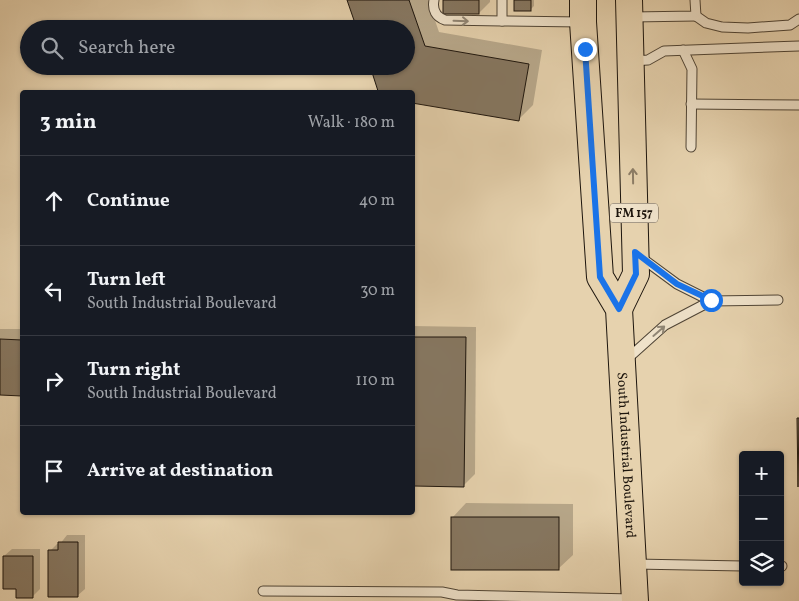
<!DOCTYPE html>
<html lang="en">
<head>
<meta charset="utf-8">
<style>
	:root { --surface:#171b24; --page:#242831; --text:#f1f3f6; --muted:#9ea1a6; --line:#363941 }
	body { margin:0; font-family:Vollkorn,serif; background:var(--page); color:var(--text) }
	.controls { position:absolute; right:15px; bottom:15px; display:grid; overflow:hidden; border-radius:5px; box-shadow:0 1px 4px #0004 }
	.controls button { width:45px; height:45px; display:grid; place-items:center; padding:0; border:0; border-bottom:1px solid var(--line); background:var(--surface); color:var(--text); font:25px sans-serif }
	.stop { position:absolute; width:15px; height:15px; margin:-11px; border:4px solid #1a73e8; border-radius:50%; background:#fff }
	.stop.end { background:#1a73e8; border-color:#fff; box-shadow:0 1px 5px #0008 }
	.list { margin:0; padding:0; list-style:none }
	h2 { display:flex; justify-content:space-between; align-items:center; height:65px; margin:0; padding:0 20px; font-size:21px }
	h2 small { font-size:16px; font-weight:400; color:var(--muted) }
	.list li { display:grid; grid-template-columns:32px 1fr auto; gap:15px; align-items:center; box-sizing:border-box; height:90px; padding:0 20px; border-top:1px solid var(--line) }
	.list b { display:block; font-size:19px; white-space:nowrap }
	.list p { margin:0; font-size:16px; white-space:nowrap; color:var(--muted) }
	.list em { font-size:16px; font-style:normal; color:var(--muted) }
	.icon { flex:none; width:28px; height:28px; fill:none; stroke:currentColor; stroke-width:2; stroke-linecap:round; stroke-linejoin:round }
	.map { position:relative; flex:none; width:799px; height:601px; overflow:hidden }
	.search { position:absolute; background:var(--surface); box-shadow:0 1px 4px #0004; left:20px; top:20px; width:395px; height:55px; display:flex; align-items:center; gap:12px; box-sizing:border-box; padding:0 18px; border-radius:28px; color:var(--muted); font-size:19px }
	.panel { position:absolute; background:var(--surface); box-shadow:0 1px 4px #0004; left:20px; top:90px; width:395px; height:425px; border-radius:5px }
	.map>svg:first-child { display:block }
	.shadow { fill:#0003 }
	.building { fill:#867761; stroke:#1d150d }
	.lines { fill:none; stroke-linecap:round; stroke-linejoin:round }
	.service-casing { stroke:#4f4435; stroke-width:11 }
	.primary-casing { stroke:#1d150d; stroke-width:28 }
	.service { stroke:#efe2ca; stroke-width:9 }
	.primary { stroke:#e6d2ae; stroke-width:26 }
	.oneway { stroke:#908675 }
	.oneway2 { stroke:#8c7d66 }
	.route { stroke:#1a73e8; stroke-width:6 }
	.labels { text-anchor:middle; stroke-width:5; stroke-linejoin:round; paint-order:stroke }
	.shield { fill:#efe2ca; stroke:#5c5246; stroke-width:1 }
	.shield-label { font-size:12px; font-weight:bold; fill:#1d150d }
	.street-label { font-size:14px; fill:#1d150d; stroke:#efe2ca }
</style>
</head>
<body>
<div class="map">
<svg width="799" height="601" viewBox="0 0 799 601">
	<rect width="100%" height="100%" fill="#e6d2ae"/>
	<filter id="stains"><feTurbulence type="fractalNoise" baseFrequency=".004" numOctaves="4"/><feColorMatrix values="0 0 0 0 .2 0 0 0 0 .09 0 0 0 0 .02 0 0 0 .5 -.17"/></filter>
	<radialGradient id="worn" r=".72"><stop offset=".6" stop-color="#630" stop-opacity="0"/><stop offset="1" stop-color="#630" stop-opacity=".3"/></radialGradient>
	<g class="shadow">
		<polygon points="349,0 428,0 439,32 542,50 533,105 519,119 412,92 383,92 379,90 406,66 406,29"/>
		<polygon points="445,0 490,0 490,2 479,13"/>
		<polygon points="515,0 534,0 534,6 531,9"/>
		<polygon points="412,326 476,327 475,474 464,485 412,472"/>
		<rect x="0" y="329" width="22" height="65"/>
		<polygon points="466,503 573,504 573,555 558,569 452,518"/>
		<polygon points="67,535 85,535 85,589 77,596 50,551 57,544 60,544"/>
		<polygon points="12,549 40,549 40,589 33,596 17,588 4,556"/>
	</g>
	<g class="building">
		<polygon points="347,0 409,0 425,46 529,64 519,121 412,103 412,92 380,92 378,91 370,66 406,66 406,29 357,29"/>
		<rect x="443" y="0" width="36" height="14"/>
		<rect x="514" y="0" width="17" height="11"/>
		<polygon points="412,337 466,337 464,487 414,486"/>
		<polygon points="0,339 22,340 22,396 0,395"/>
		<polygon points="797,418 799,418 798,487"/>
		<rect x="451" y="517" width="108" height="53"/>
		<polygon points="58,542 78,542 78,597 48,597 48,550 58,550"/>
		<polygon points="3,556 33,556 33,598 16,598 16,589 3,589"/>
	</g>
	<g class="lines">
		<g class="service-casing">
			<g id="service">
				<path d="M434 0C432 10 436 17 445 20L502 21"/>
				<polyline points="502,0 502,21 581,22"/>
				<polyline points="696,16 706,23 722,27 748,28 790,25 799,19"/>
				<polyline points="632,17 696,16 695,0"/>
				<polyline points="683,50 692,69 691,147"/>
				<polyline points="632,61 648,60 664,51 799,46"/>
				<polyline points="691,104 799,105"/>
				<polyline points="639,256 677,284 711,301 778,300"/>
				<polyline points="626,360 665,325 711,301"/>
				<polyline points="634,564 743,566"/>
				<polyline points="780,566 782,566"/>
				<polyline points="263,591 442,592 457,595 633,599"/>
			</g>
		</g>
		<g class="primary-casing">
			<g id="primary">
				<path id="s1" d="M583 0V22L600 277 619 309 635 601"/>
				<polyline points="619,309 636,274 629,0"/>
			</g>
		</g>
		<use href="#service" class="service"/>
		<use href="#primary" class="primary"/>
	</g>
	<defs><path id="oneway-shaft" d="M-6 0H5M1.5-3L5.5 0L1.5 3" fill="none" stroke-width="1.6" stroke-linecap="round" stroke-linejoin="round" transform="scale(1.25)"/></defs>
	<g class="oneway">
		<use href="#oneway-shaft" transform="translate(461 21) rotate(2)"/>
		<use href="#oneway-shaft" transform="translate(659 331) rotate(-41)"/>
	</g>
	<use class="oneway2" href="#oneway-shaft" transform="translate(633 176) rotate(-91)"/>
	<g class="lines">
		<polyline class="route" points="585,49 600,277 619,309 636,274 635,252 677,284 711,300"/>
	</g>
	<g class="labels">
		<rect class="shield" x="610" y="203.5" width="48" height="19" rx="4"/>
		<g class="shield-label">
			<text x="634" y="217">FM 157</text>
		</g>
		<g class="street-label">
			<text dy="5" stroke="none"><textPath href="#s1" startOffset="461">South Industrial Boulevard</textPath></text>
		</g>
	</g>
	<rect width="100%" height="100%" filter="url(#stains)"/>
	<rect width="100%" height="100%" fill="url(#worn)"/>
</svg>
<div class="controls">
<button>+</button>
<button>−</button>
<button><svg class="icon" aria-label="layers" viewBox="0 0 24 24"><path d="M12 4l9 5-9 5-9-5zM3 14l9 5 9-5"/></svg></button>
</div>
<div class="stop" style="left:711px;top:300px"></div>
<div class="stop end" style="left:585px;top:49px"></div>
<div class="search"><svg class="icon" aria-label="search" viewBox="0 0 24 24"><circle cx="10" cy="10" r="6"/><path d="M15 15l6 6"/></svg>Search here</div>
<section class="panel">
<h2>3 min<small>Walk · 180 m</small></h2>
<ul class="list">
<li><svg class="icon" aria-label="ahead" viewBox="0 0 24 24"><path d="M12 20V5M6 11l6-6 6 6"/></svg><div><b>Continue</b></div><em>40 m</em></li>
<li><svg class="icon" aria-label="left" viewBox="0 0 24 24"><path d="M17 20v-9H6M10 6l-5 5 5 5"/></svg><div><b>Turn left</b><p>South Industrial Boulevard</p></div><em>30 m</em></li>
<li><svg class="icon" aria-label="right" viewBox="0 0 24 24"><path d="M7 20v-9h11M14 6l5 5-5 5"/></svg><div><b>Turn right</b><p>South Industrial Boulevard</p></div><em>110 m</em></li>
<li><svg class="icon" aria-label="arrive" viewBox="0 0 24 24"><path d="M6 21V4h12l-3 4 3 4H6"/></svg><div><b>Arrive at destination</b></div></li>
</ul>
</section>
</div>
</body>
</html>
